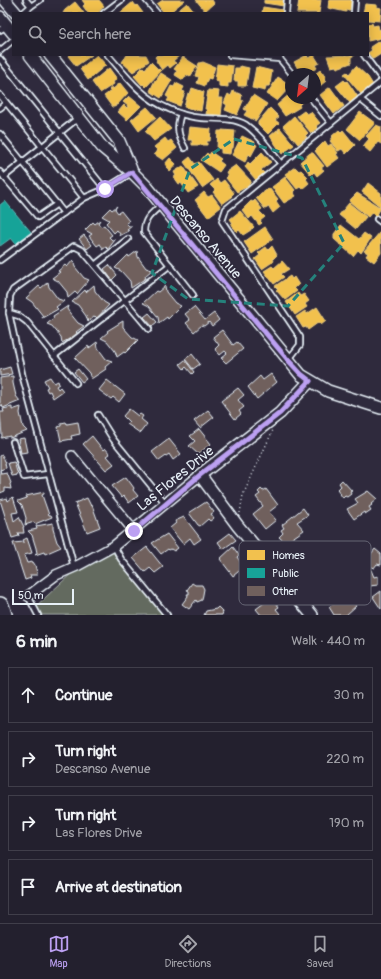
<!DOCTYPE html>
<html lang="en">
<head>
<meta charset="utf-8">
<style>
	:root { --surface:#23202e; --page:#2f2d3a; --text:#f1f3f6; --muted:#a3a3aa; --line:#403e4a; --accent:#bca0f2 }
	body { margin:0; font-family:Pangolin,sans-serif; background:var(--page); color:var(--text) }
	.compass { position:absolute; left:285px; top:68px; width:36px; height:36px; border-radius:50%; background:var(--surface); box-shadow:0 2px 10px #0003; rotate:208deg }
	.scale { position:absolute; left:12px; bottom:10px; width:62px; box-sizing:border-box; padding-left:4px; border:2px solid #e8f1f8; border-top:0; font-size:11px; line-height:14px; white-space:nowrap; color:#e8f1f8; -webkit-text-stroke:3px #2f2a3d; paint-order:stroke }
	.stop { position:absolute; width:12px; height:12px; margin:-9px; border:3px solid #bca0f2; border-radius:50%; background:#fff }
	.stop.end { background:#bca0f2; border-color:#fff; box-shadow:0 1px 4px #0008 }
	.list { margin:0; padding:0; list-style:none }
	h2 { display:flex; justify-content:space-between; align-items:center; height:52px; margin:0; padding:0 16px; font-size:17px }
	h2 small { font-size:13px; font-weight:400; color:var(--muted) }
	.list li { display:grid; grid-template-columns:26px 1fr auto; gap:12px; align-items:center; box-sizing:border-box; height:56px; margin:0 8px 8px; padding:0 8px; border:1px solid var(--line); border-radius:0px }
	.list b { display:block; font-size:15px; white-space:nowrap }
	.list p { margin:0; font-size:13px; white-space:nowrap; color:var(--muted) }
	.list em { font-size:13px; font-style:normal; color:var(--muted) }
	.icon { flex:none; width:22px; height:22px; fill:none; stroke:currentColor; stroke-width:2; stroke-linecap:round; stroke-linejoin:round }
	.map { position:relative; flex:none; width:381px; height:615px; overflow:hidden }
	.search { position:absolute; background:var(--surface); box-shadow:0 2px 10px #0003; left:12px; right:12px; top:12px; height:44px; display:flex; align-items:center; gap:10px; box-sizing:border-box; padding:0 14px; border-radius:0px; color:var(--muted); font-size:15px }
	.sheet { height:308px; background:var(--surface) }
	nav { display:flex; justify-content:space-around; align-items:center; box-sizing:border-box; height:56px; border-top:1px solid var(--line); background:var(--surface); font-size:11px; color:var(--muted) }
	nav a { display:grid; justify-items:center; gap:2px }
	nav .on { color:var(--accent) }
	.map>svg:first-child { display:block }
	.green { fill:#636b5e; stroke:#a6aeab }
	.homes { fill:#f2c14e; stroke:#efcf81 }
	.public { fill:#17a398; stroke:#56bab5 }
	.building { fill:#70605d; stroke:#e8f1f8 }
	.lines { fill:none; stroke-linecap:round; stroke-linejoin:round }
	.service-casing { stroke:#e8f1f8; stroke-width:8 }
	.minor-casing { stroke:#e8f1f8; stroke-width:12 }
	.tertiary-casing { stroke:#e8f1f8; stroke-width:14 }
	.motorway-casing { stroke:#e8f1f8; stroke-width:20 }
	.path { stroke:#e8f1f8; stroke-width:1.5; stroke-dasharray:1 3; stroke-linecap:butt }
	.service { stroke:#2f2a3d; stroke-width:4.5 }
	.minor { stroke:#2f2a3d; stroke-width:9 }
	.tertiary { stroke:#2f2a3d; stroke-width:11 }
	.motorway { stroke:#2f2a3d; stroke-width:17 }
	.route { stroke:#bca0f2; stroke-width:5 }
	.marked { fill:none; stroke:#25827c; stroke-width:3; stroke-dasharray:8 5; stroke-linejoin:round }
	.labels { text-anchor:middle; stroke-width:4; stroke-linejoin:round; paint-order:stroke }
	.street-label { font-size:14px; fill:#e8f1f8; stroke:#2f2a3d }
	.key { fill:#2f2a3d; stroke:#666675; stroke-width:1 }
	.key-label { font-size:11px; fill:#e8f1f8 }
</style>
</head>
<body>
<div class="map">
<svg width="381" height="615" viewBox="0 0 381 615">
	<rect width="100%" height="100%" fill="#2f2a3d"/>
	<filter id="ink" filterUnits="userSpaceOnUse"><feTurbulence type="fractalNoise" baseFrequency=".025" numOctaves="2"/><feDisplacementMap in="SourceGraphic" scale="8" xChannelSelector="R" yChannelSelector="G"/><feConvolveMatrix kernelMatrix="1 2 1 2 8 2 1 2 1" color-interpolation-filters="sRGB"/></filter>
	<g filter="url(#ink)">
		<polygon class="green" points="114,540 121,559 167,615 38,615 34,608 87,559"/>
		<g class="homes">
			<polygon points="82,0 99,0 104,6 98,13 88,13 83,6 85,4"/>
			<polygon points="163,0 185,0 169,13 164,13 157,4"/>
			<polygon points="196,0 212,0 214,3 205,11"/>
			<polygon points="264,0 284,0 284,6 264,3"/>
			<polygon points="299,0 321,0 319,13 297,13"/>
			<polygon points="329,0 351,0 350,10 346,10 346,12 328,8"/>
			<polygon points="75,2 84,13 63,13 65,10"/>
			<polygon points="133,2 136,6 137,5 143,13 120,13"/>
			<polygon points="187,3 195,13 175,13"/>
			<polygon points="365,4 377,5 377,7 381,8 380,21 368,20 368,13 363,13"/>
			<polygon points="263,7 283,10 282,13 262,13"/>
			<polygon points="372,23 373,26 378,25 379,30 381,29 381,38 368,41 368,24"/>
			<polygon points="379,41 381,42 381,54 373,59 368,53 372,50 370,47"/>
			<polygon points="69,55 92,55 76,66 68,56"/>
			<polygon points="97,55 106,65 88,80 80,69"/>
			<polygon points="127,55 146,55 149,61 133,72 122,62"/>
			<polygon points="157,55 180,55 173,61 176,63 170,68 168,65 162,70 156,61 157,60 155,57"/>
			<polygon points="307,55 308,58 314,55 319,63 315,65 317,68 305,74 301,74 294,62"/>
			<polygon points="355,55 351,57 351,63 337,68 336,66 331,67 327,56"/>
			<polygon points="183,57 197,66 190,77 187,75 183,80 175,75 177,71 174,69"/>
			<polygon points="151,62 158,69 157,71 159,69 161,71 146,87 143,84 142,85 134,76 143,67 145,69"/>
			<polygon points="203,62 215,67 211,79 208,78 205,86 197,83 199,77 195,76 199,63"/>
			<polygon points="217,64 233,66 231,83 228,83 228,87 219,86 219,82 215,81"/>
			<polygon points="240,66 249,68 246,86 238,86 238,81 234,81 235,68 240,68"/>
			<polygon points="356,66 368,77 373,85 361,94 344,74 347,72 349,74"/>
			<polygon points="256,67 272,71 270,84 269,86 266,86 265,91 252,88"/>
			<polygon points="109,68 117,79 113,82 114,84 100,93 92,82"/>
			<polygon points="320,70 326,77 324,79 326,81 315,90 315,74 311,74 314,72 315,74"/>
			<polygon points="161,73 172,80 161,98 150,91 155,80 156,81"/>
			<polygon points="278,77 289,84 288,85 290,87 277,101 267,94"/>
			<polygon points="344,80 346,82 347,81 358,97 350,103 336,86"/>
			<polygon points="120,83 128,93 117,105 115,104 116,106 114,107 112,107 104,96 111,91 109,89 112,87 113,89"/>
			<polygon points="176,83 184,87 182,91 185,92 180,106 167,101 169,98 166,96 171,86 174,87"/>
			<polygon points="330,87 344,106 334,114 320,95"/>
			<polygon points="192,88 204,92 201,111 184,107 188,93 190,94"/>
			<polygon points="208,90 219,91 218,98 223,98 221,115 206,114 207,109 205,109"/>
			<polygon points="233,91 242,95 241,100 243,101 237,115 225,110 227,105 224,103 228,94 231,96"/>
			<polygon points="291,93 291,98 299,98 302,102 299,105 300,107 285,116 277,105"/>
			<polygon points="253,95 267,104 256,121 244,115 247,111 244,109"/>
			<polygon points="129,96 141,106 127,120 118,112 124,105 127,108 128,106 123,102"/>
			<polygon points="147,107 156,117 139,131 131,120"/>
			<polygon points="270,108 279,117 275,120 279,123 268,134 258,124 258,122"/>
			<polygon points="304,111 307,114 311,112 320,123 316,126 318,128 311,133 297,116"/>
			<polygon points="360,112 375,123 360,140 347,129"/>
			<polygon points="294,116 308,133 305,136 307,137 298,144 283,126"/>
			<polygon points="160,117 171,129 154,141 145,131"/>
			<polygon points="376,125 381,127 381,144 378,142 370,152 363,146 369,139 366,136"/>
			<polygon points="190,127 211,129 210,141 207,141 207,145 192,145 192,140 188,140"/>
			<polygon points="280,128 294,145 282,154 270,136 277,130 279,133 278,129"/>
			<polygon points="222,130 235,131 233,148 231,148 230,154 221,153 221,149 217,148 218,131 222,131"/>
			<polygon points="339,130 341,132 343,130 355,145 346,154 342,149 338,151 330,141 333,137 332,136"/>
			<polygon points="242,136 255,142 254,144 257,145 251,156 249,154 245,162 232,155"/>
			<polygon points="165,138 168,142 171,140 177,148 163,160 154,154 158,151 154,147"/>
			<polygon points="325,141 328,146 331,144 338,153 336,154 339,158 327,167 315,151"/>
			<polygon points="211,152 221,159 219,161 224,165 219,172 201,160 207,153 209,155"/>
			<polygon points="262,152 271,162 261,170 264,173 256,180 245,167 248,162 250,164"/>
			<polygon points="310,153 313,153 324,166 321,168 324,170 317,176 314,172 311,175 300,162"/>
			<polygon points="190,157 195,164 199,162 213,180 202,188 184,162"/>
			<polygon points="170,158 176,164 170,171 165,164"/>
			<polygon points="236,165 251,181 248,186 237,192 226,178 228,176 226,172"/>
			<polygon points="183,166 198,187 188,193 181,183 179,184 174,177 176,176 174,172"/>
			<polygon points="295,167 299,171 301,170 308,177 306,179 309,183 302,189 300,187 297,189 285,174"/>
			<polygon points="285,177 295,190 293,192 296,196 284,203 272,187"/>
			<polygon points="217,179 220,183 224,180 234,193 231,196 232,197 222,204 213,192 215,190 210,185"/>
			<polygon points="368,183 381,193 381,207 362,192"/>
			<polygon points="269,188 278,199 276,201 280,207 273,213 269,207 265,209 256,198"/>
			<polygon points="204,192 208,197 212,195 221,207 208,217 195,200"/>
			<polygon points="357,193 381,208 376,216 372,212 368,217 349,201"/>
			<polygon points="255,200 262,209 259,211 265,217 260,221 262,223 259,225 252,216 249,219 242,210 251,201 253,202"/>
			<polygon points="349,203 366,217 356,229 339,215"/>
			<polygon points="240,211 254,227 252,229 250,228 251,230 243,235 239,230 237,232 231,224 233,223 230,219"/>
			<polygon points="341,225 359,239 364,233 371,238 361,253 358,250 353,256 334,239 334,234"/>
			<polygon points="265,227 273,239 252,254 244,242"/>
			<polygon points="380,232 381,253 374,262 366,256 368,253 364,251"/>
			<polygon points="272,246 277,255 273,259 274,261 262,269 255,259 260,255 258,253 266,247 268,250"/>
			<polygon points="282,261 289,269 281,274 284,277 274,284 264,271 272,266 274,268"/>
			<polygon points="290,276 292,279 294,277 299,285 294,288 297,291 285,300 276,290 278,289 275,286"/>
			<polygon points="298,293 300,296 304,294 309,301 305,304 307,307 295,315 286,302"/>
			<polygon points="317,307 326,321 321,325 319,322 308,330 306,327 303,328 296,317 305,311 307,314"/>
		</g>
		<polygon class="public" points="5,201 31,232 16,244 11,238 0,246 0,205"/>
		<g class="building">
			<polygon points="117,206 115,209 118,213 121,211 129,221 126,223 129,226 132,226 127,230 129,231 119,236 120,234 117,230 114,233 106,223 109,220 102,216 110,208 112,210"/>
			<polygon points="100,220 98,223 101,227 104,225 112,235 109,237 112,240 115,240 108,249 106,247 102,250 103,248 100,244 97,246 89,236 92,234 85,230 93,222 95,224"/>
			<polygon points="84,235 92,245 87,249 79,239"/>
			<polygon points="137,251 138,257 146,268 152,270 145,276 146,278 131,288 130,281 121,271 115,268 128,255 129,257"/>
			<polygon points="73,260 75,267 84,278 89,280 77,294 75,292 68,298 67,292 58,281 52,278 60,272 58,271 65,265 67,267"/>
			<polygon points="109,265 117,275 112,280 104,269"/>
			<polygon points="48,282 49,287 58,299 64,301 56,307 58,309 42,318 43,316 32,302 26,298 39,286 41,288"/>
			<polygon points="94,285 95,291 104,302 109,305 97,318 95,316 88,322 86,316 78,305 72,302 85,290 86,292"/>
			<polygon points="165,286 166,292 175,303 181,306 168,319 167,317 159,323 158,317 149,306 143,303 156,291 158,292"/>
			<polygon points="68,306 67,309 69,312 78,323 84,326 76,332 78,334 62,343 61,337 52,326 47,324 54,318 53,316"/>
			<polygon points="194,307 205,320 214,313 219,320 212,326 209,322 204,326 202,325 194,332 186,323 190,320 185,314"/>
			<polygon points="149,313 157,322 152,326 144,317"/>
			<polygon points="123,321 123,327 132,337 138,340 125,353 124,352 117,357 115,351 107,341 101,338 108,332 107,331"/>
			<polygon points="222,330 233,345 237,342 243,349 226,363 221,358 227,353 225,351 220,355 215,349 219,345 213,337"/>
			<polygon points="97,342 98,348 106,359 112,361 105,367 106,369 91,379 89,373 75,358 88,346 89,348"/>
			<polygon points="192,354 200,364 193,369 185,359"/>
			<polygon points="185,360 194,372 192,374 186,367 184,369 180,364"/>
			<polygon points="10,367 12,374 0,376 0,370"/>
			<polygon points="78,369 86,379 82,382 74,372"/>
			<polygon points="271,374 277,382 257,399 248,387 260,376 263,380"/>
			<polygon points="13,376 13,383 16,396 20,401 3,408 2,405 0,406 0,378"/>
			<polygon points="50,377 54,383 58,381 59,384 56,386 58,389 60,387 63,391 53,398 50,391 48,392 46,388 48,387 44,380"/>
			<polygon points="107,380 125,394 119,402 113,397 111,399 99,390"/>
			<polygon points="238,388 244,395 238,400 244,407 239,411 241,414 235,419 221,401"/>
			<polygon points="12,407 12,410 21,407 20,413 23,427 27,431 10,438 10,436 1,438 2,436 0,412 4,412 3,409"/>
			<polygon points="129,409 138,416 140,414 143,416 141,419 147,424 140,433 127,424 129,422 123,416"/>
			<polygon points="208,410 214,417 200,428 194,421"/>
			<polygon points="66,422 67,424 78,422 80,434 71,436 72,439 61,441 58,427 61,426 61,423"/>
			<polygon points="199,429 211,444 198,454 189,446 195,441 190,436"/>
			<polygon points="92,436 103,450 105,448 110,454 107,456 114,464 106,470 83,444"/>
			<polygon points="24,438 27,452 21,453 18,439"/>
			<polygon points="169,439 181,454 173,460 169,454 159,461 152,452"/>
			<polygon points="2,455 6,463 5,463 6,468 0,470 0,456"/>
			<polygon points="14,462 18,475 12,476 8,463"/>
			<polygon points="0,470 1,474 7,473 11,483 10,484 11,489 5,488 5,491 0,493"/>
			<polygon points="126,477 134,488 133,490 138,496 129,503 124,496 122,498 112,486"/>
			<polygon points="342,480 352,491 350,492 351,494 347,497 345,496 343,498 337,490 341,486 339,483"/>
			<polygon points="261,489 263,491 266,489 278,505 269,512 276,520 265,529 253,514 263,506 256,497 260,494 258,492"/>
			<polygon points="368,491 377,499 371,504 372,505 369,507 371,510 365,514 364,512 354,519 347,509 358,503 355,499"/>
			<polygon points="44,492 44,494 42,495 49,515 51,515 52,517 35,524 34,522 25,525 26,518 22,505 18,501 27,498 26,496"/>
			<polygon points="13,497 18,512 12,513 14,521 19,517 24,527 23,527 24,533 18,533 19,536 12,538 0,500 7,498 8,501"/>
			<polygon points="87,498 91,506 92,505 100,527 87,532 75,503"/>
			<polygon points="206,502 214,512 211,514 214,518 210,521 208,519 200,526 198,525 189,513"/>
			<polygon points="303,508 308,515 297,522 304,530 291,539 293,542 288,545 279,537 283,533 281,530 284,528 282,525"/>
			<polygon points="184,517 201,539 194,544 190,538 183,544 170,528 176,523 175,521"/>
			<polygon points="53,523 53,529 57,542 61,547 45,554 44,552 35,555 37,553 36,548 32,535 28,531 37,529 36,526"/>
			<polygon points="230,533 236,540 223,549 218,542"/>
			<polygon points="167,534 178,548 174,551 171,549 169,550 168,549 161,554 152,543"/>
			<polygon points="27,538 32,553 24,555 27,563 33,562 35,565 37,573 37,575 30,575 31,578 25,580 13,543 24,542 23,540"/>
			<polygon points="147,547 163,567 155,573 150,568 145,572 133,558"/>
			<polygon points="233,547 239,555 237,557 244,567 233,576 220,559"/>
			<polygon points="375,549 381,554 381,565 377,564 374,568 363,564"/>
			<polygon points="371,570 374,577 378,576 378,585 361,587 360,572"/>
			<polygon points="192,583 195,585 202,585 204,589 202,600 197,602 196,600 189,609 182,604 188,596 187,594 189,594 189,591 187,590"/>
			<polygon points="381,591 381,609 373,597"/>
			<polygon points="345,596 348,599 350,598 356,606 346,615 334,615 329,607"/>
			<polygon points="272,597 279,607 276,609 281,615 261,615 256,609"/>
			<polygon points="218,607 223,612 222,615 204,615 206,611 216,609"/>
		</g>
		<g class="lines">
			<g class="service-casing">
				<g id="service">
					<polyline points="146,0 157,13"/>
					<polyline points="31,6 40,0"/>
					<polyline points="23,13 31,6 26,0"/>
					<polyline points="104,13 121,0"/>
					<polyline points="286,13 287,0"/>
					<polyline points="354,13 355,0"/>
					<polyline points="0,30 7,26"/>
					<polyline points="0,51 13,40"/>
					<path d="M108 55C126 76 142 98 169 109 179 114 190 117 201 118 215 119 233 117 246 125 260 135 270 150 281 164"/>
					<polyline points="230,55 280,59"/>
					<polyline points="280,55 280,59 292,74"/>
					<polyline points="364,55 381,78"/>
					<polyline points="0,59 105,189"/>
					<polyline points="0,95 84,198"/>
					<polyline points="311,98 331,123"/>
					<polyline points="360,99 381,116"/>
					<polyline points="0,108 6,103"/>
					<path d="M181 114C176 127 178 136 185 148"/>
					<polyline points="0,134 64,213"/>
					<polyline points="0,172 38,217 57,204"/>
					<polyline points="4,177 78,118"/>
					<path d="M160 206C151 214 144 219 144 232L193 295"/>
					<polyline points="377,219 381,222"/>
					<polyline points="0,260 84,198 105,189 131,173"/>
					<polyline points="95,265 128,239"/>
					<polyline points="9,313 23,378 74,567"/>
					<polyline points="54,356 170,265"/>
					<polyline points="289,359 300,345 300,337 222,221 226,209 381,82"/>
					<polyline points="76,383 27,322 19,316 9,313 10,296 13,290 74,246 82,250 149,329"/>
					<polyline points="98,415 113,439 166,504"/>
					<polyline points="13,442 24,477 48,474"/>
					<polyline points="114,546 121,559 167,615"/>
					<polyline points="28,596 38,615"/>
				</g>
			</g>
			<g class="minor-casing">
				<g id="minor">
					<polyline points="72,456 134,531"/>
					<polyline points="28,596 56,575 79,565 114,546 200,475"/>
				</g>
			</g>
			<g class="tertiary-casing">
				<g id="tertiary">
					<polyline points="5,0 16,13"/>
					<polyline points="0,17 13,33"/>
					<polyline points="30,55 102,147 132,172 147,187 301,375 328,391 381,408"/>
					<polyline points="50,55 119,141 131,169"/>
					<polyline points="310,381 280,413 200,475 238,526 312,615"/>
				</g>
			</g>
			<g class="motorway-casing">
				<polyline id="motorway" points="0,606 3,615"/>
			</g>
			<polyline class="path" points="240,513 243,495 273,430"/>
			<use href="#service" class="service"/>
			<use href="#minor" class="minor"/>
			<use href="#tertiary" class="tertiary"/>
			<use href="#motorway" class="motorway"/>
		</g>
	</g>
	<g class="lines" filter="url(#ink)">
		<polyline class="route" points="105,189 132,172 288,360 301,374 310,381 280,413 200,475 134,531"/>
	</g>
	<path class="marked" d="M234 139 302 158 344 243 288 306 188 299 152 273 190 169Z"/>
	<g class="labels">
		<g class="street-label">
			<text transform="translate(206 237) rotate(50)" y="5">Descanso Avenue</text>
			<text transform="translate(175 478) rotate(-39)" y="5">Las Flores Drive</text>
		</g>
	</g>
	<rect x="239" y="541" width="132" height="64" rx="6" class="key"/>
	<rect x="247" y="550" width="18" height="10" fill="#f2c14e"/>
	<rect x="247" y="568" width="18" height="10" fill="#17a398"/>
	<rect x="247" y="586" width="18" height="10" fill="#70605d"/>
	<g class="key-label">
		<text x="272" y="559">Homes</text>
		<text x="272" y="577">Public</text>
		<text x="272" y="595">Other</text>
	</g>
</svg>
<svg class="compass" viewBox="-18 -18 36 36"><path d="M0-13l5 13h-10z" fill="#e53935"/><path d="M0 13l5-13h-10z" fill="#a3a3aa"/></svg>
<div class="scale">50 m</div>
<div class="stop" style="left:105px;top:189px"></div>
<div class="stop end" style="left:134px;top:531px"></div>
<div class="search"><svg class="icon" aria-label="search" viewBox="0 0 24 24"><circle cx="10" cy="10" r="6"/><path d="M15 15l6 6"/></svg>Search here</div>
</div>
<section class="sheet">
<h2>6 min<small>Walk · 440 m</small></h2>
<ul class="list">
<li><svg class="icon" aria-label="ahead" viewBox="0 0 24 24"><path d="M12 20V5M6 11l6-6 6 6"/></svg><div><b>Continue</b></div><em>30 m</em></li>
<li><svg class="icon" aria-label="right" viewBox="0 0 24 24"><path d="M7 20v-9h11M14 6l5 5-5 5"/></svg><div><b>Turn right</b><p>Descanso Avenue</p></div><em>220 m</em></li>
<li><svg class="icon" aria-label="right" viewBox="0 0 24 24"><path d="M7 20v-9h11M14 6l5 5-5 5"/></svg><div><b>Turn right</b><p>Las Flores Drive</p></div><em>190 m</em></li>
<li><svg class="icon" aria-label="arrive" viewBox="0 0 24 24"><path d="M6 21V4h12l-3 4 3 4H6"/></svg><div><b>Arrive at destination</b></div></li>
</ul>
</section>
<nav>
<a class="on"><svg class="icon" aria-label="map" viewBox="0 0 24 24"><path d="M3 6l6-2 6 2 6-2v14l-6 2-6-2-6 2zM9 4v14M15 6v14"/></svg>Map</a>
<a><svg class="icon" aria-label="directions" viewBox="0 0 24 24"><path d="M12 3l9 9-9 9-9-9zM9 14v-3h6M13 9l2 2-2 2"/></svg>Directions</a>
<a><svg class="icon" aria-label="saved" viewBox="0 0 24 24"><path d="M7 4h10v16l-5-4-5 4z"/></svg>Saved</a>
</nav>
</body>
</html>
